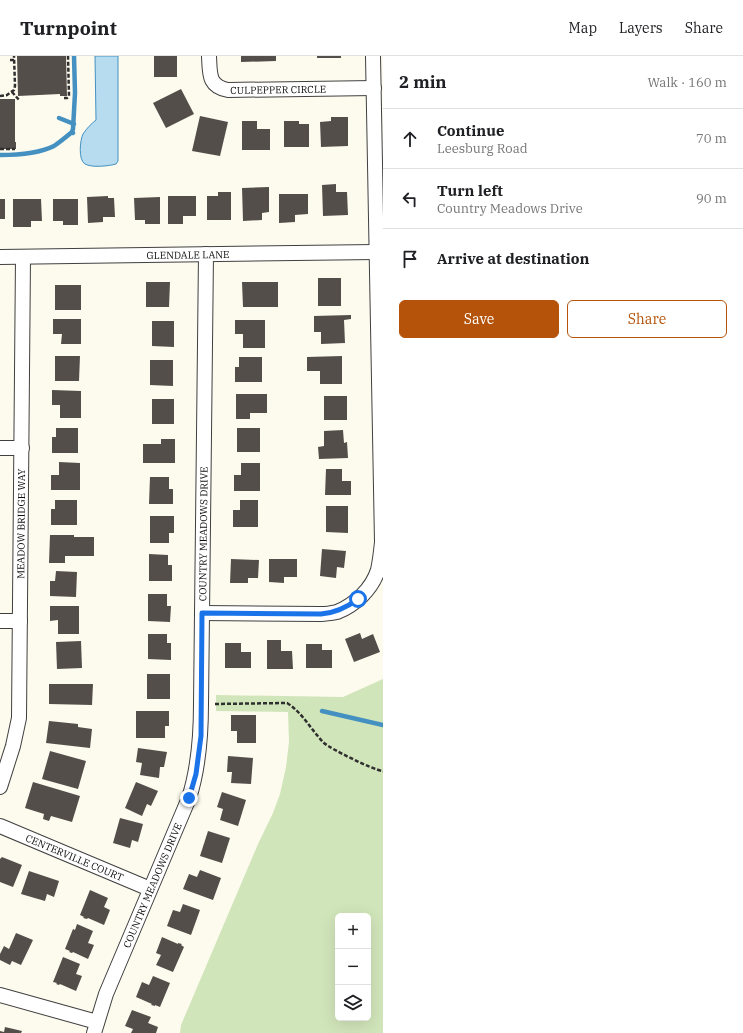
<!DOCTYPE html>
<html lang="en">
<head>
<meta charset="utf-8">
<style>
	:root { --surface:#fff; --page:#f2f2f2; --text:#202124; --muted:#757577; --line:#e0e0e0; --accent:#b45309 }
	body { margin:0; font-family:"IBM Plex Serif",serif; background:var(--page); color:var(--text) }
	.controls { position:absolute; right:12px; bottom:12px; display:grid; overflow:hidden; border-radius:6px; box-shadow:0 4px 16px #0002 }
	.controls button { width:36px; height:36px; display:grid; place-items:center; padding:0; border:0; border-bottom:1px solid var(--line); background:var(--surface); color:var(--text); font:20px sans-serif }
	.stop { position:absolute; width:12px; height:12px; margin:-9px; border:3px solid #1a73e8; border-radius:50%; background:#fff }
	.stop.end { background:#1a73e8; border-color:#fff; box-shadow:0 1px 4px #0008 }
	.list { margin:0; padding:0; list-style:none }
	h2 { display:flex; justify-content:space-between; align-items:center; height:52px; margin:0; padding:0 16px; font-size:17px }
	h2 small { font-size:13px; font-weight:400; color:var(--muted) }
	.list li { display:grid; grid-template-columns:26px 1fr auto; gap:12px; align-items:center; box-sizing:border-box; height:60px; padding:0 16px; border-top:1px solid var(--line) }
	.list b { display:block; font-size:15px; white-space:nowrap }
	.list p { margin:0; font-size:13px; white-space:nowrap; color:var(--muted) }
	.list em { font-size:13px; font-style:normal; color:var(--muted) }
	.actions { display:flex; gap:8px; padding:12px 16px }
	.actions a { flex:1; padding:9px 0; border:1px solid var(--accent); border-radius:6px; text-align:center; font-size:14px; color:var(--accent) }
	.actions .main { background:var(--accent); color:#fff }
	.icon { flex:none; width:22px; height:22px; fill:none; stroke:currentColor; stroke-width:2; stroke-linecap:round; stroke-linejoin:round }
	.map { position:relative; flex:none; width:383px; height:977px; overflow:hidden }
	header { display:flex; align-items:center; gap:24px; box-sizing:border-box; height:56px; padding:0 20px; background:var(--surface); border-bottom:1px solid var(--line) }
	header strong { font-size:19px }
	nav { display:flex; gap:22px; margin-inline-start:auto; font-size:14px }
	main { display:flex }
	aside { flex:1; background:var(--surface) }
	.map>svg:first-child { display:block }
	.green { fill:#d1e5ba; fill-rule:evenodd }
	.water { fill:#b7dcf0; stroke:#4491c1 }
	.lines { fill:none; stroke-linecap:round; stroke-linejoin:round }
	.stream { stroke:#4491c1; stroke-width:4.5 }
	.building { fill:#544e4a }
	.minor-casing { stroke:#404040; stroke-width:16 }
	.path { stroke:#2f2f2f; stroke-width:2.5; stroke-dasharray:4 2; stroke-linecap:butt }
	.minor { stroke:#fff; stroke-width:14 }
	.route { stroke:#1a73e8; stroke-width:5 }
	.labels { text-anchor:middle; stroke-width:4; stroke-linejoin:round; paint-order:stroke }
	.street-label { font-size:10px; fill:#0d0d0d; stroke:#fff }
</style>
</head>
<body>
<header>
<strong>Turnpoint</strong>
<nav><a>Map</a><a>Layers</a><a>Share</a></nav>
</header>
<main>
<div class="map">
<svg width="383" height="977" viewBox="0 0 383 977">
	<rect width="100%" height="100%" fill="#fdfaee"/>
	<path class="green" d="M383 623V977H180L181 969 258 788 273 757 280 738 286 711 289 686 288 656 216 655V639L343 641ZM338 860H368V962H338Z"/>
	<path class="water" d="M95 0H118V105L116 108C109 110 92 112 85 108 78 104 80 84 83 78 87 72 91 68 96 64Z"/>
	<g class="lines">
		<g class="stream">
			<polyline points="59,62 74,68"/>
			<polyline points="72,76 73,73 75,37 74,0"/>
			<path d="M0 99C17 99 38 98 54 90 60 86 66 81 72 76L73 77"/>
			<polyline points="322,655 383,669"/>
		</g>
	</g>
	<g class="building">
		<polygon points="17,0 66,0 67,40 60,40 60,38 18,40"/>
		<rect x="154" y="0" width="23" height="21"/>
		<polygon points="241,0 276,0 276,5 241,6"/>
		<rect x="317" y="0" width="24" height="2"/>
		<polygon points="181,33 194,58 166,72 153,47"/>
		<polygon points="0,43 15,43 15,86 16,86 16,93 0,93"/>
		<polygon points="200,60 228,66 220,100 192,95"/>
		<polygon points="331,61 348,61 348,90 321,91 320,66 331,65"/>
		<polygon points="242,65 257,65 257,73 270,73 270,94 242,94"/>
		<polygon points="284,65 299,65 299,68 309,68 309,91 284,91"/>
		<polygon points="336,128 336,136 347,136 348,159 323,160 322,129"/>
		<polygon points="269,131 269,156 262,157 262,164 243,165 242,132"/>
		<polygon points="218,136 231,136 231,164 207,164 207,140 218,140"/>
		<polygon points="279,138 308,138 308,158 295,159 295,166 279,167"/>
		<polygon points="108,140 108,142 114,142 115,161 103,161 103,166 88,167 87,141"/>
		<polygon points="168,140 196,140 196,160 183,160 183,168 168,168"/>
		<polygon points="160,141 160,168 145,168 145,164 135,164 134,142"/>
		<rect x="0" y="143" width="5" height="20"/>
		<polygon points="13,143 41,143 42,165 31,165 31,171 13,171"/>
		<polygon points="53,143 78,143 78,169 63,169 63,165 53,165"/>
		<rect x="318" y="222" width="23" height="28"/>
		<polygon points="146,226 170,226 169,251 146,251"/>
		<polygon points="242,226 278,226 278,251 243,251"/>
		<rect x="55" y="229" width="26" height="25"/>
		<polygon points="351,259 351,263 344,264 345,287 321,288 321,276 314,276 314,260"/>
		<polygon points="53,263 81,263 81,288 61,288 62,278 53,278"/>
		<polygon points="235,264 265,264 265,292 243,292 243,278 235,278"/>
		<polygon points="152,265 174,265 174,291 152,290"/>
		<polygon points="55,300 80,300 79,325 55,325"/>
		<polygon points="342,300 342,328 320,328 320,315 307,315 307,301"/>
		<polygon points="239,301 262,301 262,326 235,326 235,311 239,311"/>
		<polygon points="150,304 173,304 173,330 150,329"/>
		<polygon points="52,334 81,335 81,362 60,362 60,349 52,349"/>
		<polygon points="236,338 267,338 267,357 250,357 250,363 236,363"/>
		<rect x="324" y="340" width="23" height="24"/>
		<rect x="152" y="343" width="22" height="25"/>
		<polygon points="56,372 78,372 78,397 52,397 52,381 56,381"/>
		<rect x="237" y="372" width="23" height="24"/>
		<polygon points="343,374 344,387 347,386 348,402 319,403 318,391 324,390 324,375"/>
		<polygon points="161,383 175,383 175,407 143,407 143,388 161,388"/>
		<polygon points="59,406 80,407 80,434 51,434 51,419 59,419"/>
		<polygon points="241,407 260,407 260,435 234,435 234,419 241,419"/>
		<polygon points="326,413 342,413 342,425 351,425 351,439 325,439"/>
		<polygon points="150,421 169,421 169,433 173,433 173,448 149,448"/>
		<polygon points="55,444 77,444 77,469 51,469 51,453 55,453"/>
		<polygon points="240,444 258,444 258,471 233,471 233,454 240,454"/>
		<polygon points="326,450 348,450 348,477 326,476"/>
		<polygon points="150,460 174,460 174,477 169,477 169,487 150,487"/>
		<polygon points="50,479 74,479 74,481 94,481 94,500 65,500 65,507 49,507"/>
		<polygon points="322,493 346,495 344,512 337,511 336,522 320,520"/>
		<polygon points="149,498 168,499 168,509 172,509 172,525 149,525"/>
		<polygon points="231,503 259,504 258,522 248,522 248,527 230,527"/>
		<polygon points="269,503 297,503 297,521 284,521 284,527 269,526"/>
		<polygon points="56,515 77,516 76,541 50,540 50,525 55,525"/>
		<polygon points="148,538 167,538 167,550 171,550 170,566 148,565"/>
		<polygon points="50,550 79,550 79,578 58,578 58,564 50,565"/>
		<polygon points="360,577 362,583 373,578 380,596 354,606 345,583"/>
		<polygon points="148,578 167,578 167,587 171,587 171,604 148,603"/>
		<polygon points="267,584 281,584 281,595 292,595 293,613 267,613"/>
		<polygon points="81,585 82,612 57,613 56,586"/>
		<polygon points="225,587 241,587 241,596 251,596 251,612 225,612"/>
		<polygon points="306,588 322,588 322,594 332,594 332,612 306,612"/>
		<rect x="147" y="618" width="23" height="25"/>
		<polygon points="49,628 93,628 92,649 49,648"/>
		<polygon points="136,655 169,655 169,670 165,670 165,682 136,682"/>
		<polygon points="231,659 256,659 256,687 237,687 237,675 231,675"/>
		<polygon points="49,665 78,668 78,671 92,673 90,692 46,687"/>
		<polygon points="138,692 167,696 164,711 160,711 159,722 140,719 142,707 136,706"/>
		<polygon points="50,695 86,705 78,733 42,723"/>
		<polygon points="228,700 253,702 251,728 231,727 232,716 227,716"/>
		<polygon points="33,726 80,740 72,766 51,760 49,765 43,763 44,758 25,752"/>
		<polygon points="136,726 158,735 151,750 147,748 142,760 125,752"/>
		<polygon points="222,736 246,744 238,770 220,764 223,753 217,751"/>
		<polygon points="120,762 143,768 138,786 132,784 130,792 113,787"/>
		<polygon points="208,775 230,782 222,807 200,800"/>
		<polygon points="2,801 22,809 13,831 0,826 0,803"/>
		<polygon points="200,814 221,822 213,844 183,833 189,818 197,821"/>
		<polygon points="29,815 59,825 54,841 47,838 45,845 21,838"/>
		<polygon points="90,834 108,842 104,851 110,854 104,869 88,862 87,863 83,862 84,861 80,859"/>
		<polygon points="183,848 200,854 191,879 167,870 173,854 180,856"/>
		<polygon points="77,868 93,875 88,887 94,889 88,903 73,896 72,897 69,896 70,895 65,893 73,873 75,874"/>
		<polygon points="16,877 33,884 21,909 12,905 10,909 0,904 0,898 4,890 9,893"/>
		<polygon points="162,881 178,888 178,887 182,888 181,889 184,891 173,916 156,909 161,899 156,897"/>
		<polygon points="63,901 80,908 76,918 82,920 76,935 60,928 59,929 56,928 57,927 53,926"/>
		<polygon points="153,920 170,927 160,951 155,949 155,950 151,949 152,948 136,941 142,926 149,929"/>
		<polygon points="132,954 151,961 148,967 158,971 156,977 131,977 133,973 125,970"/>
		<polygon points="5,971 22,975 21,977 0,977 0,975 4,976"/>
	</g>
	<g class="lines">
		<g class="minor-casing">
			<g id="minor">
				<path id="s1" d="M209 0C210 18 208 30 228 34L374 32"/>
				<path id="s2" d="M0 201 376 196"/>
				<polyline points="0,392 22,392"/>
				<path d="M202 557 321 558C326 558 332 557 337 556 355 549 372 533 378 514 380 505 381 496 382 486L373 0"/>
				<polyline points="0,565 20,565"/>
				<path id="s3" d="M0 731 13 690 19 662 23 201"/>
				<path id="s4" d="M0 770 150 833"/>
				<polyline points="0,939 97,966"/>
				<path id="s5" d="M94 977 106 938 189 742C199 711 201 680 201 648L206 198"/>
			</g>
		</g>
		<g class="path">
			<polyline points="10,4 14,4"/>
			<polyline points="12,36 20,45"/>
			<polyline points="0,40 7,39 14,34 15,30 14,0"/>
			<polyline points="64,42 67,42 69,40 68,0"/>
			<polyline points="0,93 15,93"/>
			<path d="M215 648 287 647C303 657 311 674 324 687 331 693 373 714 383 715"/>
		</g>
		<use href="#minor" class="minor"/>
	</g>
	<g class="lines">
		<path class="route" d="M189 742 196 718 201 680 202 557 321 558C335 557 346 552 358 543"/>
	</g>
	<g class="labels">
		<g class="street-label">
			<text dy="4" stroke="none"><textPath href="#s1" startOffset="94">CULPEPPER CIRCLE</textPath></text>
			<text dy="4" stroke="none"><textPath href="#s2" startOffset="188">GLENDALE LANE</textPath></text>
			<text dy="4" stroke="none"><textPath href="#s3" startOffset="266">MEADOW BRIDGE WAY</textPath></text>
			<text dy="4" stroke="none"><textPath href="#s5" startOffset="519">COUNTRY MEADOWS DRIVE</textPath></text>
			<text dy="4" stroke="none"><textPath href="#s4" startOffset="81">CENTERVILLE COURT</textPath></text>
			<text dy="4" stroke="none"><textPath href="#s5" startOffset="159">COUNTRY MEADOWS DRIVE</textPath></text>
		</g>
	</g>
</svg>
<div class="controls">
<button>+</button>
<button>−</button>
<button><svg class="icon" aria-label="layers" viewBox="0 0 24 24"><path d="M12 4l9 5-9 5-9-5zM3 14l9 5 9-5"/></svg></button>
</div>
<div class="stop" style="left:358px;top:543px"></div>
<div class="stop end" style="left:189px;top:742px"></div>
</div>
<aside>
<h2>2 min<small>Walk · 160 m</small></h2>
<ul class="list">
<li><svg class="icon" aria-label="ahead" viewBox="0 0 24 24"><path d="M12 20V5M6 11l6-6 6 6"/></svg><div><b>Continue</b><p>Leesburg Road</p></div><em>70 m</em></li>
<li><svg class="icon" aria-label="left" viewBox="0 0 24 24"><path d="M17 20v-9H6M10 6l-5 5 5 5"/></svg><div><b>Turn left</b><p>Country Meadows Drive</p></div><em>90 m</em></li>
<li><svg class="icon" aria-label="arrive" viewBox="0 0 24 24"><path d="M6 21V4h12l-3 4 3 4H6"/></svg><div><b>Arrive at destination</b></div></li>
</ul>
<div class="actions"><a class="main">Save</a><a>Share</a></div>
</aside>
</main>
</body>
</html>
